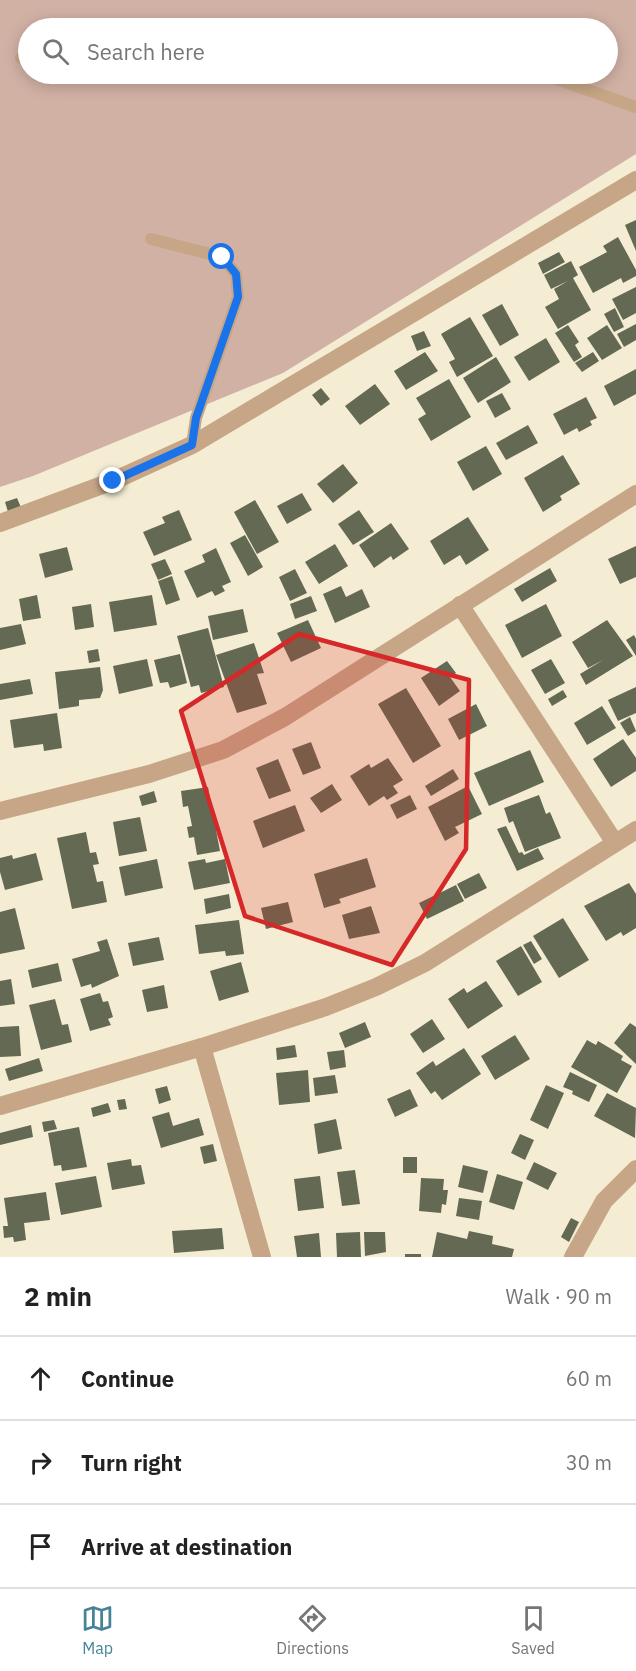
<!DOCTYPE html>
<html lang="en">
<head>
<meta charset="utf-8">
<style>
	:root { --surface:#fff; --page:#f6f6f6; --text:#222; --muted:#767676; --line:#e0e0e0; --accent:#458498 }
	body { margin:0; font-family:"IBM Plex Sans",sans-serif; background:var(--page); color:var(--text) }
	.stop { position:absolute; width:18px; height:18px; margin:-14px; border:4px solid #1a73e8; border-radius:50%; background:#fff }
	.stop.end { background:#1a73e8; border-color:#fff; box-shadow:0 2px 6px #0008 }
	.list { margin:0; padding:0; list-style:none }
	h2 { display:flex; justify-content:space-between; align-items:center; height:78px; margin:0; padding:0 24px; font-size:26px }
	h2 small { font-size:20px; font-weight:400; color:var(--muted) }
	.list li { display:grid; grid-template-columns:39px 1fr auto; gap:18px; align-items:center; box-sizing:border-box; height:84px; padding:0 24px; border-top:2px solid var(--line) }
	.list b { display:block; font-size:22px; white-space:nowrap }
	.list em { font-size:20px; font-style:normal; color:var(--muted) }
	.icon { flex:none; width:33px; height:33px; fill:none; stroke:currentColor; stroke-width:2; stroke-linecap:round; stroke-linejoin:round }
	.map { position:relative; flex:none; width:636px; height:1257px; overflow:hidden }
	.search { position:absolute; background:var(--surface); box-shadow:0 3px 15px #0003; left:18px; right:18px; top:18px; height:66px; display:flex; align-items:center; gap:15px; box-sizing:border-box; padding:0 21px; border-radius:33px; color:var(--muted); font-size:22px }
	.sheet { height:330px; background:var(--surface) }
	nav { display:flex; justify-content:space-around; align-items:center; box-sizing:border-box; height:84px; border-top:2px solid var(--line); background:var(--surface); font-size:16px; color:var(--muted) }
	nav a { display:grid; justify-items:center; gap:3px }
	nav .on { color:var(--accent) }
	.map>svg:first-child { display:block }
	.green { fill:#d2b1a5; fill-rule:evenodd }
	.building { fill:#636952 }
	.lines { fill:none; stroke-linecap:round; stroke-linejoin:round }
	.lane { stroke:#c6a686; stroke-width:12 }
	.street { stroke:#c6a686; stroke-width:18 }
	.route { stroke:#1a73e8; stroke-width:8 }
	.marked { fill:#d62828; fill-opacity:0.2; stroke:#d62828; stroke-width:4.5; stroke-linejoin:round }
</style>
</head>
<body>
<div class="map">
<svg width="636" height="1257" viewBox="0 0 636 1257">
	<rect width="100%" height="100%" fill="#f5edd3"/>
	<path class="green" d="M0 0H636V154L283 373 33 476 0 487ZM28 28H608V74H28Z"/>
	<g class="building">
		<polygon points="636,220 636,251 625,225"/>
		<polygon points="618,237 636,270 636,276 623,283 621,278 593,293 579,267 607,252 603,246"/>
		<polygon points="559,252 565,262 543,274 538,263"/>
		<polygon points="571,261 578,275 573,278 591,310 558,329 545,307 559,299 554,289 568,281 551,289 544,275"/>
		<polygon points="636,287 636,313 623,320 612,299"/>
		<polygon points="502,304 519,335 500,346 482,315"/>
		<polygon points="615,308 624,327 614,332 604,314"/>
		<polygon points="470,317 493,356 457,377 449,362 455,359 441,334"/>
		<polygon points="636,324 636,340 624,347 617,334"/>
		<polygon points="568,325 579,342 575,345 582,357 574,362 555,333"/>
		<polygon points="607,325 622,348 602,360 587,338"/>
		<polygon points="424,331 431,346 417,351 411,336"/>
		<polygon points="546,338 560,362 529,381 514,357"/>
		<polygon points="425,352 438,371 406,390 394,371"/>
		<polygon points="593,352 599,361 582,372 575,363"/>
		<polygon points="496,357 511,382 478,403 463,378"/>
		<polygon points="636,369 636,394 614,406 604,386"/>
		<polygon points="449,379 471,417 431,441 418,419 426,414 416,398"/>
		<polygon points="375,384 390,404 360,425 345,406"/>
		<polygon points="321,388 330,399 321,406 312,395"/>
		<polygon points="502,393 511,409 495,418 486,401"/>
		<polygon points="586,397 597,418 590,421 592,425 579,432 577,428 564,435 553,414"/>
		<polygon points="528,425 538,443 506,460 496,443"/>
		<polygon points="486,446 502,474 473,491 457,462"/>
		<polygon points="563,455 580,484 560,496 562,500 543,512 524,478"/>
		<polygon points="343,464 358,483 333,503 317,484"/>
		<polygon points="302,493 312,510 287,524 277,506"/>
		<polygon points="17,498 22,510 9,515 5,502"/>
		<polygon points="255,500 279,542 257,554 234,512"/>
		<polygon points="179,510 192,540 154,556 143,532 165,523 162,517"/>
		<polygon points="359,510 374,532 353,545 338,524"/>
		<polygon points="468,517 489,550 466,565 460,555 444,565 430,541"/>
		<polygon points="391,523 409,549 393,560 391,556 374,568 359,545"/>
		<polygon points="245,535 263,567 248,576 230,543"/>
		<polygon points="335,544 348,566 319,584 305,562"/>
		<polygon points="636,546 636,577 620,584 608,559"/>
		<polygon points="67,547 73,570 45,578 39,554"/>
		<polygon points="216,548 231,582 222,586 225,591 215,596 212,591 197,598 184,571 205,562 202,555"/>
		<polygon points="165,559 172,574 158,580 151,564"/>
		<polygon points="550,568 557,581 522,602 514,589"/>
		<polygon points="295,569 307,593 290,601 279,577"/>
		<polygon points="172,576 180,600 166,605 158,581"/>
		<polygon points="341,586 346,597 362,589 370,607 335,623 323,594"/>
		<polygon points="37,595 41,618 23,621 19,599"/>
		<polygon points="152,595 157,625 114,632 109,602"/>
		<polygon points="311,596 317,611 295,619 290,604"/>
		<polygon points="91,604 94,627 75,630 72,607"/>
		<polygon points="546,604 562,636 522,658 505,625"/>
		<polygon points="243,609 248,632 213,640 208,616"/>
		<polygon points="308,620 321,648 291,662 277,633"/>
		<polygon points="607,620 633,656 586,685 580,674 603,660 588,668 572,642"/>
		<polygon points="21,624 26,644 0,650 0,628"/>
		<polygon points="208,628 224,687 201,693 199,685 191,687 177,636"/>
		<polygon points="634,635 636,639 636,656 626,640"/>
		<polygon points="254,643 264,673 257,674 267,704 237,713 216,655"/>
		<polygon points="98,649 100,661 89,663 87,651"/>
		<polygon points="180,654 187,683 170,688 168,682 160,683 154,660"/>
		<polygon points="147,659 153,686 119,694 113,666"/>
		<polygon points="551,659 565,683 545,694 531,670"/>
		<polygon points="447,661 456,673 450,677 460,691 439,706 421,678"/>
		<polygon points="100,667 103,690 100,698 79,700 79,706 59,709 55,672"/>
		<polygon points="30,679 33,694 0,700 0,684"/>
		<polygon points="636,687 636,713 618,721 608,700"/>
		<polygon points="406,688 441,746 413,763 378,704"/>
		<polygon points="563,690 567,697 552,706 548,699"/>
		<polygon points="476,704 487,726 459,740 448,719"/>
		<polygon points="602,706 616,728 587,745 574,723"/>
		<polygon points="57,713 62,748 44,751 43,744 14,748 10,720"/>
		<polygon points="630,717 636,731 628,736 620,723"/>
		<polygon points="623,739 636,758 636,771 611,787 593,759"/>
		<polygon points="311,742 321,768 303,775 292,749"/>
		<polygon points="530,750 544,782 489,806 474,773"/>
		<polygon points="388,758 403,780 393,786 398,793 387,800 384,796 369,806 350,776 369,764 371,768"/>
		<polygon points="278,759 291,791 269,799 256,768"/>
		<polygon points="453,769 459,779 431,796 425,786"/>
		<polygon points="332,784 342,800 321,813 310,798"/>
		<polygon points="468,786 482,814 455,827 459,833 445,841 428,807"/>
		<polygon points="208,787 220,851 197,855 194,837 189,838 187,827 192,826 188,806 183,807 181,791"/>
		<polygon points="154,791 157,802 142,806 139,796"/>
		<polygon points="410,795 417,809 397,819 390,805"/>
		<polygon points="539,795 546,814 550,812 561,838 525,852 513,821 509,823 504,808"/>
		<polygon points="295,805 305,831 263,848 253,821"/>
		<polygon points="140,817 147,851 119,856 113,822"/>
		<polygon points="506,826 519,853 522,852 524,855 538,848 544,859 517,871 497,829"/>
		<polygon points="86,832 90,853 96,852 99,864 93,865 97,882 103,881 107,902 72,909 57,838"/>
		<polygon points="36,853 43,880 5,890 0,872 0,858 12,855 13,859"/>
		<polygon points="367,858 376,887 339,899 341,903 324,908 314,874"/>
		<polygon points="157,859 163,888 125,896 119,867"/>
		<polygon points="205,859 206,863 225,859 230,883 194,890 188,862"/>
		<polygon points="479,873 487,888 465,899 457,884"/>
		<polygon points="629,883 636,894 636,928 623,936 621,932 606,941 584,906"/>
		<polygon points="456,885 464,901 427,919 419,903"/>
		<polygon points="229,894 231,908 206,914 204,899"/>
		<polygon points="288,902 293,922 266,929 261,908"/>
		<polygon points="371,906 380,933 349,939 342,915"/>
		<polygon points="15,908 25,949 0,954 0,912"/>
		<polygon points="563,918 589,960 559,978 533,936"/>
		<polygon points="239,920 244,954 226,956 225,951 199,954 195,925"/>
		<polygon points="159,937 164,960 133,966 128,943"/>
		<polygon points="107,939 119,976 92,988 91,984 81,987 72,959 100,951 97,942"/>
		<polygon points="531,941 542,959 534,964 523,945"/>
		<polygon points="521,946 542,982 518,996 496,961"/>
		<polygon points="241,962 249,992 219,1001 210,971"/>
		<polygon points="58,963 62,981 32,988 28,970"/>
		<polygon points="11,979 15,1004 0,1006 0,981"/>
		<polygon points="486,981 503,1006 468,1029 448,999 464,988 467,993"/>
		<polygon points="164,985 168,1008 147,1012 142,990"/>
		<polygon points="100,993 103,1002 108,1001 113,1017 108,1019 111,1025 90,1031 80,999"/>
		<polygon points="55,999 62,1025 68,1024 72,1042 41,1050 29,1005"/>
		<polygon points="432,1019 445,1039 423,1053 410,1034"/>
		<polygon points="365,1022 371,1037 345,1048 339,1033"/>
		<polygon points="630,1023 636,1027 636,1064 614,1043"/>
		<polygon points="19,1026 21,1056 0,1057 0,1027"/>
		<polygon points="515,1035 530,1059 495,1080 481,1056"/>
		<polygon points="587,1040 596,1045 598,1041 623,1056 621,1060 632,1066 617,1093 571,1067"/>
		<polygon points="295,1045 297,1057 277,1060 276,1048"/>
		<polygon points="464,1048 481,1074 442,1100 435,1091 431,1094 416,1073 433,1061 436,1066"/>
		<polygon points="344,1050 346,1067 330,1070 327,1052"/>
		<polygon points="39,1058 43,1071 9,1081 5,1069"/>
		<polygon points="308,1070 310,1102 279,1105 276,1073"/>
		<polygon points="570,1072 597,1085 589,1102 572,1094 573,1091 563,1087"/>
		<polygon points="335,1075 338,1093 315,1096 313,1078"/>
		<polygon points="546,1085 564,1093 548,1129 530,1120"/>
		<polygon points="167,1086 171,1100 159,1104 155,1089"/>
		<polygon points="410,1089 418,1106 395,1117 387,1099"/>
		<polygon points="607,1093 636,1108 635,1138 594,1116"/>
		<polygon points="125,1099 127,1109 119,1110 117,1100"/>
		<polygon points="108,1103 111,1112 93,1117 91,1108"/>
		<polygon points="169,1112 173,1126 199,1118 204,1135 161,1148 152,1117"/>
		<polygon points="336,1119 342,1149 318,1154 314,1124"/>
		<polygon points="54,1120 57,1129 44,1132 42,1122"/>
		<polygon points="31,1125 33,1137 0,1145 0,1133"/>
		<polygon points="79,1127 87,1167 62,1171 61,1165 54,1166 48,1133"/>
		<polygon points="520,1134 534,1140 525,1160 511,1153"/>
		<polygon points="213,1144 217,1161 204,1164 200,1147"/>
		<rect x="403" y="1157" width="14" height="16"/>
		<polygon points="131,1159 132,1166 141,1165 145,1184 112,1190 107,1163"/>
		<polygon points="534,1162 557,1173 548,1190 526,1179"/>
		<polygon points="463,1165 488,1171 483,1193 458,1187"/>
		<polygon points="355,1170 360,1204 342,1206 337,1172"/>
		<polygon points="497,1174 523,1182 514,1210 489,1202"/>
		<polygon points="96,1176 102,1207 61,1215 55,1183"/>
		<polygon points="320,1176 324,1208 298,1211 294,1179"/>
		<polygon points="421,1178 444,1179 443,1190 448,1190 446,1205 442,1204 441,1213 419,1211"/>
		<polygon points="46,1192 50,1220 24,1223 26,1240 14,1242 13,1237 4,1238 3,1226 8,1226 4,1198"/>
		<polygon points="459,1198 482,1201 479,1220 456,1216"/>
		<polygon points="571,1218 579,1222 569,1242 561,1237"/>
		<polygon points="222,1228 224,1249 174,1253 172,1231"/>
		<polygon points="469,1231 493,1236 492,1244 514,1249 512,1257 432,1257 437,1232 467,1239"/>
		<polygon points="360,1232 361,1257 337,1257 336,1233"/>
		<polygon points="364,1232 385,1232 386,1252 365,1256"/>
		<polygon points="319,1233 321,1257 297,1257 294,1236"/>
		<rect x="405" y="1254" width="16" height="3"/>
	</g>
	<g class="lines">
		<g class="lane">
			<polyline points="21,58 28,56"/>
			<polyline points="543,74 636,107"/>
			<polyline points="151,239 222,257 236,274 238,297 196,418 192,445"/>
		</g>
		<g class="street">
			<polyline points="0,523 113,481 192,445 636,180"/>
			<polyline points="460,605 615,843"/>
			<polyline points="0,811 149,774 223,750 285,717 636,494"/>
			<polyline points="202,1047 262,1257"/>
			<polyline points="0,1106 202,1047 326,1007 376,987 425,963 636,830"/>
			<polyline points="573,1257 604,1201 636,1169"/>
		</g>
	</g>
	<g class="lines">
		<polyline class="route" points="113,481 192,445 196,418 238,297 236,274 222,257"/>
	</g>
	<path class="marked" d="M299 634 469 680 466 849 392 965 245 916 181 711Z"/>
</svg>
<div class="stop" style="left:222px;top:257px"></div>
<div class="stop end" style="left:113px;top:481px"></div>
<div class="search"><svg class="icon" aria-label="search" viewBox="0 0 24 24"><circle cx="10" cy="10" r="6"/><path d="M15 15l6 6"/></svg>Search here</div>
</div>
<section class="sheet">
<h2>2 min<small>Walk · 90 m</small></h2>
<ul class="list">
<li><svg class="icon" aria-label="ahead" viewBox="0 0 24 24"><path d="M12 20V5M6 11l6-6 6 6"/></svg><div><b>Continue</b></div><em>60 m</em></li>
<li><svg class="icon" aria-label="right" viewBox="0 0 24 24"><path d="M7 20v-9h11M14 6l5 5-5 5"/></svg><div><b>Turn right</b></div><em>30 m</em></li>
<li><svg class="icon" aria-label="arrive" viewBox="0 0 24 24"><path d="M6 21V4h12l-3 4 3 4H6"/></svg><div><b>Arrive at destination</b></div></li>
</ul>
</section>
<nav>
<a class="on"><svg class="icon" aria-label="map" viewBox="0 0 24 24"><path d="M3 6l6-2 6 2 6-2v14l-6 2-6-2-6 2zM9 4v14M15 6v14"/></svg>Map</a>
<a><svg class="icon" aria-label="directions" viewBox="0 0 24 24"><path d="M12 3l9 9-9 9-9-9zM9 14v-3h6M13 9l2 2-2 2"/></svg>Directions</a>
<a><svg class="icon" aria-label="saved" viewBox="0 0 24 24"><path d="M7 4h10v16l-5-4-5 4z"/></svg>Saved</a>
</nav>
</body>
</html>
